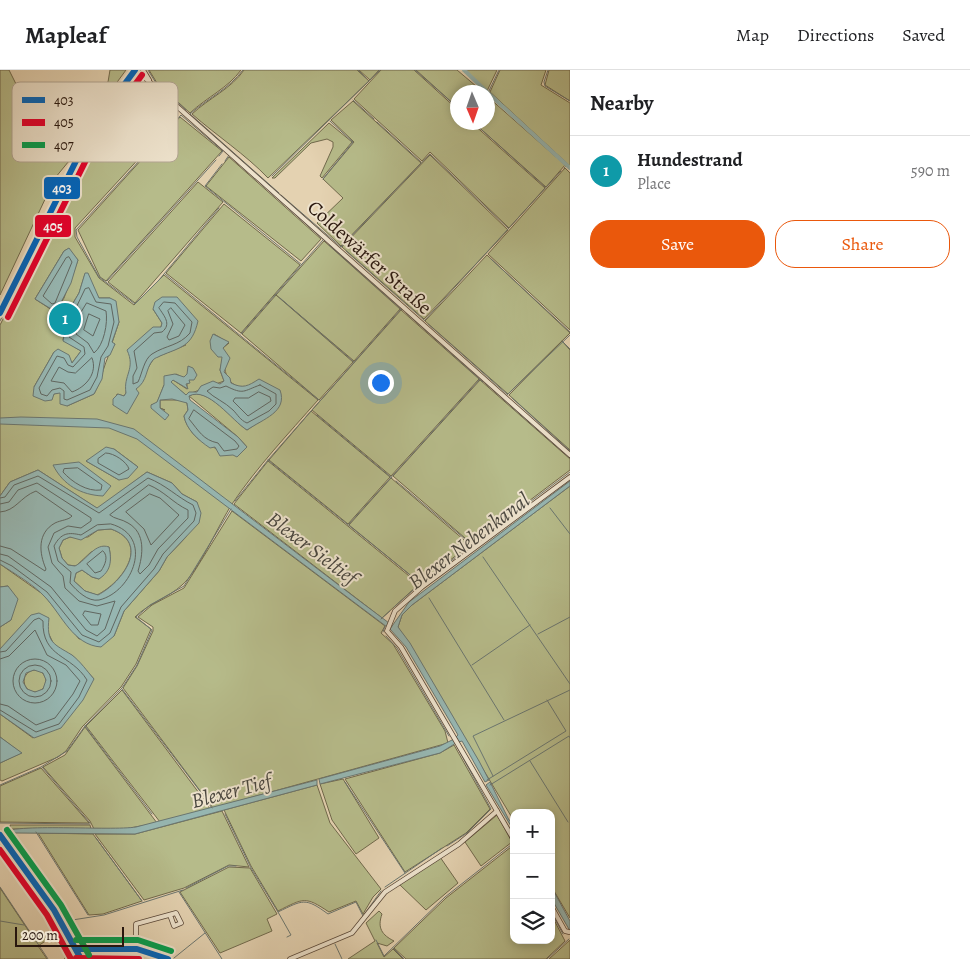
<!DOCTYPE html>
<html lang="en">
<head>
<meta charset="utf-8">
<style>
	:root { --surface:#fff; --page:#f2f2f2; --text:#202124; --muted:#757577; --line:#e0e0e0; --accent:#ea580c }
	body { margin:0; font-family:Alegreya,serif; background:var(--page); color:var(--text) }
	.controls { position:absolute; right:15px; bottom:15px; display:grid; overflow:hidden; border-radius:10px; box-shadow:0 2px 8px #0003 }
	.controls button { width:45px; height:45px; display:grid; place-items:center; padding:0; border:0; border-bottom:1px solid var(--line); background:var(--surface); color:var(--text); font:25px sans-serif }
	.compass { position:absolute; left:450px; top:15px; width:45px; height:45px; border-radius:50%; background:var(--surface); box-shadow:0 2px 8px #0003; rotate:178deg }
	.scale { position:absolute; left:15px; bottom:12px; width:109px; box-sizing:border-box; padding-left:5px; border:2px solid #29170e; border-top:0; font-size:14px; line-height:18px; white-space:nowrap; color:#29170e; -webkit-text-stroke:4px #ede2cc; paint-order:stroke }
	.you { position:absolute; left:380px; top:312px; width:18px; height:18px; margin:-12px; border:4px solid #fff; border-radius:50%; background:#1a73e8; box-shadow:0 0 0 8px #1a73e833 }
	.badge { display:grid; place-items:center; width:32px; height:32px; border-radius:50%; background:var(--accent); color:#fff; font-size:16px; font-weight:700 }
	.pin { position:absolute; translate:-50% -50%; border:2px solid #fff; box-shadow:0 1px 5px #0006 }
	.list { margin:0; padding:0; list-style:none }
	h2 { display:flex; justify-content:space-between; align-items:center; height:65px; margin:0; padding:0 20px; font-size:21px }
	h2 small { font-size:16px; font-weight:400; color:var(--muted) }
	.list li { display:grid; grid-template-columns:32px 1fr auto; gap:15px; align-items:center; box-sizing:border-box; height:70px; padding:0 20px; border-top:1px solid var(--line) }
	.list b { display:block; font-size:19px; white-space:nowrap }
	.list p { margin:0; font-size:16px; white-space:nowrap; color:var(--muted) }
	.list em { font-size:16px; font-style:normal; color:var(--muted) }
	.actions { display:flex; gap:10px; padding:15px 20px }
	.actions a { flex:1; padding:11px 0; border:1px solid var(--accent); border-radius:20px; text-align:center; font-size:18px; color:var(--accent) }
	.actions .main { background:var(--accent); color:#fff }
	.icon { flex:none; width:28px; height:28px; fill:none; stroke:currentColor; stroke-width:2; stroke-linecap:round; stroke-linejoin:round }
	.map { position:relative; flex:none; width:570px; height:889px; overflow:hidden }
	header { display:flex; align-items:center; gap:30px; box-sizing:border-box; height:70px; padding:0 25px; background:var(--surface); border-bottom:1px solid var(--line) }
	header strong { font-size:24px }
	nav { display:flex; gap:28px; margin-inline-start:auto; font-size:18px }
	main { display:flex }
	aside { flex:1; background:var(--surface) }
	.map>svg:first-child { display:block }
	.green { fill:#b6bb8a; stroke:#70694c; fill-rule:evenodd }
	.water { fill:#96b6b1; stroke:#6a7670; fill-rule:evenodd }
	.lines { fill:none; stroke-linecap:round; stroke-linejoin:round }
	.shore { stroke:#606660; stroke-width:1 }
	.stream { stroke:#6a7670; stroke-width:1 }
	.canal { stroke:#96b6b1; stroke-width:4 }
	.street-casing { stroke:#584637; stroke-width:5.5 }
	.primary-casing { stroke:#29170e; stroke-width:8 }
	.street { stroke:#ede2cc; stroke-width:4 }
	.primary { stroke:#e2b978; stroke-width:6 }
	.bus-1-casing { stroke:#ede2cc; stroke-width:10 }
	.bus-2-casing { stroke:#ede2cc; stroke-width:10 }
	.bus-3-casing { stroke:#ede2cc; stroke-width:10 }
	.bus-1 { stroke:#0065bd; stroke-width:6 }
	.bus-2 { stroke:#e4002b; stroke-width:6 }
	.bus-3 { stroke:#029f4e; stroke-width:6 }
	.labels { text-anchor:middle; stroke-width:4; stroke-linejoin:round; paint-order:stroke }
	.street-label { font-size:20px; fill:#29170e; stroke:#ede2cc }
	.water-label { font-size:21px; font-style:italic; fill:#4a473f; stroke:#ede2cc }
	.key { fill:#ede2cc; stroke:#b2a593; stroke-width:1 }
	.key-label { font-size:14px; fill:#29170e }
	.line-badge { stroke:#ede2cc; stroke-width:2 }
	.badge-label { font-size:14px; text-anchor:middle; font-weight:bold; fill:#fff }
</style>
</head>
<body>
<header>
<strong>Mapleaf</strong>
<nav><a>Map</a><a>Directions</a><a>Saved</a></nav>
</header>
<main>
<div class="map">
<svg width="570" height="889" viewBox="0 0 570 889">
	<rect width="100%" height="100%" fill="#e4d2b1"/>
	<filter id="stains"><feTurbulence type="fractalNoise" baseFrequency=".004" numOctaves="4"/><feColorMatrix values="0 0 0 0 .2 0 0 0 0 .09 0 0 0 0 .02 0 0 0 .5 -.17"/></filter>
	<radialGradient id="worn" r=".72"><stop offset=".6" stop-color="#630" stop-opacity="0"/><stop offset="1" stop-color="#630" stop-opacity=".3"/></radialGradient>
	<g class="green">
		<polygon points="0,0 9,0 20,22 101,17 108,12 110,0 126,0 90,49 69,91 55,108 0,225"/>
		<path d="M149 0H241C228 18 207 27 190 43L157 13Z"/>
		<path d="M244 0H357L369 11 268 108C245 84 217 66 192 44 209 28 231 19 244 0Z"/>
		<polygon points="359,0 379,0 370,10"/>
		<polygon points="381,0 414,0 457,39 458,52 472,53 545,118 509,158 430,82 422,91 354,29"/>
		<polygon points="416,0 457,0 483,22 458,22 457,37"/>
		<polygon points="466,0 497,0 487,21"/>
		<polygon points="500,0 546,0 541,15 570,33 570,96 490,22"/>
		<polygon points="549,0 570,0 570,31 545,15"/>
		<path d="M140 15 177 47 75 158V167L99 208 134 235 164 205 318 330C288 364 257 397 232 434 219 454 198 502 182 515 168 528 149 533 135 547L151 559 136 594 121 617 82 657 66 681 58 687 2 711 0 710V693L21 683 0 667V644L33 668 94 609 73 586 55 577 47 560 48 548 0 579V557L11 550 8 516 0 517V494L44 525 79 569 114 566 124 541 159 501 167 487 186 467 197 432 182 424 172 413 147 402 98 439 38 400 10 412 0 426V255L85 89 126 23ZM68 179 78 190 64 228 55 242 35 229 64 181ZM85 204 99 228H110L119 252 112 273 115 274C103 292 104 305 94 324L67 336 60 322 54 324 34 317 54 282 72 293 81 281 63 270 69 240 79 223ZM153 239 186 275 154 288 135 319 113 335 117 324 124 326 126 323 132 290 161 257 162 253ZM214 264 229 273 223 278C224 295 223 318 246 317L259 352 247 360C233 351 207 315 189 326L238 367 247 377 241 381H218C213 375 206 374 200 370 193 366 185 353 184 346L188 340 187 333 182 330H160V338L165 340 151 335 157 333 164 315 176 304 184 308 187 304V319L173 310 170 312 186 325 224 311 220 300 223 287ZM114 379 138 397 119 410 86 391Z"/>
		<polygon points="488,27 565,95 546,117 474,53 488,52"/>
		<polygon points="353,31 421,93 341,176 317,153 343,128 323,109 354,72 331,50"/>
		<polygon points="180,47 222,81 106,211 100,207 78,160"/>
		<polygon points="329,53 352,72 322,108 320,106 333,77 333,72 327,69 311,73 275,108 272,108"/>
		<polygon points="430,85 508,160 424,249 342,177"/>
		<polygon points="229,87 321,169 301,191 206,116"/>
		<polygon points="565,98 570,103 570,260 488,184"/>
		<polygon points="198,112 223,132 135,233 108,212"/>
		<polygon points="224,134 300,195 241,263 166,203"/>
		<polygon points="324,171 400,239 354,291 276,225"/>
		<polygon points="487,185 570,263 508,324 425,251"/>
		<polygon points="276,225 353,292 319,330 242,264"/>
		<polygon points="401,240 479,309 391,406 312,340"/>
		<polygon points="562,271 570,280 570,380 509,325"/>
		<polygon points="480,310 570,389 570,400 472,474 393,406"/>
		<polygon points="311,341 390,407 348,454 269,390"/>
		<polygon points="268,391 419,514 382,548 234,434"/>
		<polygon points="391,408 470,475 420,513 349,455"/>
		<polygon points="570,416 570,848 551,816 551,743 514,743 514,751 398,557 402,545 412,535"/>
		<polygon points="232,441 385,556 381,563 393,574 445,661 448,673 213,738 123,618 137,596 153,561 153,557 138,547 152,535 184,518"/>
		<path d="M111 459C151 473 123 512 97 525L85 521 74 511 76 503 82 500 92 507 99 509C109 498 112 492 109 477L91 482 76 496 68 495 62 488 59 478 63 470 70 467H88L98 460Z"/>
		<circle cx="35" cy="611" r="11"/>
		<polygon points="122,620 205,731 210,739 160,752 86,656"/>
		<polygon points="85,657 157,753 119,760 94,759 90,751 43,697 65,685"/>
		<polygon points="454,675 490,739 466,763 405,802 345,709 440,683"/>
		<polygon points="41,698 89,753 0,752 0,716"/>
		<polygon points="343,709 379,768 356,784 332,750 320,714"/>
		<path d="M317 715 330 753 381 819 373 827 363 844 356 831 329 842C305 826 304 828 278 841L251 796 224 740Z"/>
		<polygon points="222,741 249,797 229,795 184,818 144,830 95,764 135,764"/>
		<polygon points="497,745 512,772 481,796 465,772"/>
		<polygon points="10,755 90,755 91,759 11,759"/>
		<polygon points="38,763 93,764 142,831 103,844 89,845"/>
		<polygon points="511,777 514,779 514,870 551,870 551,844 565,871 546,889 406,889 394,878 446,828"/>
		<polygon points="440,787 458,813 426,840 399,814"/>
		<polygon points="229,797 250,798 277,844 267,849 272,861 220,883 180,822"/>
		<polygon points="0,818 32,866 35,864 38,867 43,864 47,870 38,876 47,889 0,889"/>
		<path d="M379 841 382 844C377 858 382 865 394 871L387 876 377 873 384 887 393 879 403 889H348L375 871 366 853Z"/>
		<polygon points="570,870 570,889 549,889"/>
	</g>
	<g class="water">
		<polygon points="69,178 78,190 71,213 56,242 35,229 64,181"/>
		<polygon points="85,203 88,203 99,228 110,228 116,231 119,252 112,272 115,274 110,285 105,288 102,309 94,324 67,336 60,334 60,323 54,324 52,330 45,331 33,326 34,317 54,282 58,279 69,285 72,293 81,281 63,271 69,240 79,223"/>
		<path d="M162 227H177L198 251C192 277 181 277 160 286 157 288 156 287 153 290 145 299 148 311 136 319L139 323 127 344 113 335V329L118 324 124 326 126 323C123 305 136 299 127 280L153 257H161L162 253 153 239 155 232Z"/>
		<path d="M213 264 229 272 223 278 230 288 224 302 230 308 231 313C243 319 248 316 259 309L280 320C288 342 263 349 247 360 232 351 208 316 189 326L190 330 238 367 247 377 237 387 233 385 220 386 215 377 210 378C198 370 186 359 184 346L188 340 187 333 172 329 160 330V338L169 345 165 350 151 338V335L157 332 164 315V306L175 304 184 307 187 304 188 296 193 298 197 305 194 310H189L190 313 186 314 188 319 173 310 171 312 186 325 189 322H197L201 316 213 311 220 314 224 311 220 300 222 287H218L211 279 210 271Z"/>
		<polygon points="21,347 97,349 134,359 357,529 389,553 387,557 137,369 109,358 0,354 0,348"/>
		<polygon points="106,377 114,379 138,397 128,408 119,410 86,391"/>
		<path d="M79 392 111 416 103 426C81 425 63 415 53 395Z"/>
		<path d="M38 400 97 438 147 402 172 413 182 424 197 432 201 443 199 453 167 487 159 501 124 541 114 566 101 577C73 575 62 545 45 527 33 514 15 504 0 494V426L10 412ZM111 459C151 473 123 512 98 525L85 521 74 511 76 503 82 500 92 507 99 509C111 501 112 491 109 477 95 472 87 490 75 496L68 495 62 488 59 478 63 470 70 467 81 470 98 460Z"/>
		<polygon points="570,411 570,416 412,535 402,545 398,557 410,573 479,691 489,710 485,712 462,671 459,672 456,667 458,665 406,577 390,559 409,532"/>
		<polygon points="8,516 18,529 11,550 0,557 0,517"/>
		<path d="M39 543 49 548C46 573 54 574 72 585 80 591 87 601 94 609L83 630 61 658 34 668 0 644V579L31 545ZM34 600 43 603 46 610 43 619 35 622 27 619 23 612 26 603Z"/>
		<polygon points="0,667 22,683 0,693"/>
		<polygon points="454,669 456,673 440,683 320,714 319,709 440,676"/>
		<path d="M317 710V715L135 764 16 763 3 766 1 763C13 753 111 761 136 757Z"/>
		<polygon points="490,712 509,750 514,753 514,761 486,715"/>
		<polygon points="551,816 570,851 570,861 551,828"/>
	</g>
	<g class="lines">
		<g class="shore">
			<polygon points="69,187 72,192 55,233 52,234 43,226 66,188"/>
			<polygon points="89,218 96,232 111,234 114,252 108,276 101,287 97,307 90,320 67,330 64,329 64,321 60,318 52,320 47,326 41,324 39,318 57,286 64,288 68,295 73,297 85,284 84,277 69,267 74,242 85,219"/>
			<path d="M164 232 175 233 192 252 190 263C179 276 166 275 152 284 144 289 142 304 138 312L133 314V306L137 298 134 281 154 263 162 262C172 254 164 246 159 238Z"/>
			<path d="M87 233 106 241C108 253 104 275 94 283L88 273 76 264 80 244Z"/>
			<polygon points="171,238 185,255 179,266 169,270 167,267 173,254 168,241"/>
			<polygon points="89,244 100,249 93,266 84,260"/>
			<path d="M92 288C98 303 86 317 72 322L64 313 51 311 59 297 68 302 75 303Z"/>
			<path d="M260 315 276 324V334L269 341 247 353C240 350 238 345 233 340 225 332 214 328 207 321L213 317 220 318 226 316C244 325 243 321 260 315Z"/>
			<polygon points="259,322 270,327 271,331 248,346 233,331 235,328 248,328"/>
			<path d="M194 340 235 371 239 376 237 379 224 381 218 373C203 370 199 361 189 349Z"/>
			<path d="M106 383C114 383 127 392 129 399L119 405 98 393V389Z"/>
			<path d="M78 398 102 415 101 420C87 422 72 412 63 402L64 399Z"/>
			<path d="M149 415C164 421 173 433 188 440V448L158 479 149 495 140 504 138 501C143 485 146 463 128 453 122 449 114 449 110 445Z"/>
			<polygon points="150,424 160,428 179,445 151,475 144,459 126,442"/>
			<path d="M0 428 5 427 14 415 38 406 99 443 148 408C166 415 177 427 193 435L196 443 194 451 163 484 154 499 121 537 110 563 99 572 82 565 47 522 12 496 0 490"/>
			<polyline points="0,434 9,432 18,420 37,413 91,448 91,451 81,458 68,456 54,463 48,477 52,493 63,506 65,518 79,531 97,536 115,531 105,559 97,566 86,560 51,517 8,486 0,484"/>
			<path d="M0 442C16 441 20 427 36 421L72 446C69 450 61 450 55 453 37 463 39 483 46 499L45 501 11 479 0 476"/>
			<path d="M111 454C155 466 133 522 99 530 88 532 77 521 70 513L71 502 58 491 54 476C61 463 68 462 81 465L97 455Z"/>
			<path d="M103 481C109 486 105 495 101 501L95 503 87 494Z"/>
			<polygon points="85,541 101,544 98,555 91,555 83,545"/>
			<path d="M0 582 6 581 34 550 39 548 43 551C42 588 71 584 87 610L79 627 59 654 36 662 0 640"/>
			<circle cx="35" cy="611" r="22"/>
			<polyline points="0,589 9,586 35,560 47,585 66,595 80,611 73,624 55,648 36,655 8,636 0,634"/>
			<circle cx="35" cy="611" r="16"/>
		</g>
		<g class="stream">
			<polyline points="148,0 156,13 186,40"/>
			<path d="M243 0C229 19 208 28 190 44L279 123"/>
			<polyline points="358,0 366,8"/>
			<polyline points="415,0 458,38"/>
			<polyline points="548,0 544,12 545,16 570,31"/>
			<polyline points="488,23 499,0"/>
			<polyline points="353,30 374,49"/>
			<polyline points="377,52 421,92"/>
			<polyline points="473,52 545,117"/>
			<polyline points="225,91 229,85 325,171"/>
			<polyline points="222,94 205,116 302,195"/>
			<polyline points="564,98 567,95"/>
			<polyline points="272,106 380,0"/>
			<polyline points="323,109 353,72 330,51"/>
			<polyline points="281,125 341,177"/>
			<polyline points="219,138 159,210 135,234 99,207 77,167 76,160 181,45 223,81 219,86"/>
			<polyline points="329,175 402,240"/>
			<polyline points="341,177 430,84 509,159"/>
			<polyline points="346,181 424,250"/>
			<polyline points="491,189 570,262"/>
			<polyline points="165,204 319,330"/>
			<polyline points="107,211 216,90"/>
			<polyline points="280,228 354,292"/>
			<polyline points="406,243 483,312"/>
			<path d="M0 251C20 211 41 171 61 131 77 99 106 32 136 13"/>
			<polyline points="424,251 561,101"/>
			<polyline points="428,254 508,325"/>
			<polyline points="241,264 323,170"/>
			<polyline points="562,271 570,279"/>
			<polyline points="485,313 570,388"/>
			<polyline points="508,324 570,265"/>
			<polyline points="512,328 570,381"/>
			<polyline points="317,345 392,408"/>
			<polyline points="268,390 420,513"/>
			<polyline points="396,411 471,474"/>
			<polyline points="235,431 268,390 401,239"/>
			<polyline points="550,438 570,464"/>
			<polyline points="349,454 480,309"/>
			<polyline points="483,487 570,614"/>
			<polyline points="429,528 504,650"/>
			<polyline points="394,537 420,514 570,402"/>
			<polyline points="381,549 390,541"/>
			<polyline points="383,562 385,556"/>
			<polyline points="538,564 570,547"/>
			<polyline points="386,566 397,578 449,666"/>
			<polyline points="472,595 530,555"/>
			<polyline points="122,619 206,729"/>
			<polyline points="85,656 152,744"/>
			<polyline points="530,691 568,752"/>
			<polyline points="42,697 90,753"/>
			<polyline points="493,706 473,666 570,620"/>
			<polyline points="487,710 566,661 547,630"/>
			<polyline points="345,712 405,803"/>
			<polyline points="0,715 41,697 67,681 85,656 122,618 137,595 152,560 136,547 150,535 184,516 231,439"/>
			<polyline points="490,715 569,666 570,668"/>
			<polyline points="208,733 212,738"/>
			<path d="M225 744 251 798 278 842C303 830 305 827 328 844L356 832 363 846 381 821"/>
			<polyline points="0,753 90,754"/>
			<polyline points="36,762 88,845"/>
			<polyline points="4,766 65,851 68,862"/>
			<polyline points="96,768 142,831"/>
			<polyline points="447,776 467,763 491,739 457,677"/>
			<polyline points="0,817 48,889"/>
			<polyline points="385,817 442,778"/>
			<polyline points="186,818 228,796 236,796"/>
			<polyline points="179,822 222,889"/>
			<polyline points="278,842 291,865 287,867"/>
			<polyline points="551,842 563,864"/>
			<polyline points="0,851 24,855"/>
			<polyline points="66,851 104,845 183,820"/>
			<polyline points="376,870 384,886 445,827 511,775 514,777"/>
			<polyline points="335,874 342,889"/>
			<polyline points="76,876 85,877"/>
			<polyline points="393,878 404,889"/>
			<polyline points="174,888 205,863"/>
			<polyline points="547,889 569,869"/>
		</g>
		<g class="canal">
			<polyline points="464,0 487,22"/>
			<polyline points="488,23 570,98"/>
		</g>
		<g class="street-casing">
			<g id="street">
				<polyline points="136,0 570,385"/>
				<polyline points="143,0 149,10"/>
				<polyline points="0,765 54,840 81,889"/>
				<polyline points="514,770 401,577 387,561 395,541 422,517 570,407"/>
				<polyline points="551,836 565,861 569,862"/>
				<polyline points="76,879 137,879 168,889"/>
				<polyline points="67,889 76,879"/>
				<polyline points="136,889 136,854 176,843 181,853 174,856 170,845"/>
				<polyline points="290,889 352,863 385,822 459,774 497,741"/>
			</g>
		</g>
		<g class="primary-casing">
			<polyline id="primary" points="0,243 93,57 135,0"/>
		</g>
		<use href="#street" class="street"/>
		<use href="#primary" class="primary"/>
		<g class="bus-1-casing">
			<g id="bus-1">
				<polyline points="0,243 93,57 135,0"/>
				<polyline points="0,765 54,840 81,889"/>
				<polyline points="76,879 137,879 168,889"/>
			</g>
		</g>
		<g class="bus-2-casing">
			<g id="bus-2">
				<polyline points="8,247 100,62 142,5"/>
				<polyline points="0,780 47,845 71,889"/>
				<polyline points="76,888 139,889"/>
			</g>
		</g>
		<g class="bus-3-casing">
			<g id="bus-3">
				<polyline points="7,760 61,835 89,885"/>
				<polyline points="76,870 138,870 171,881"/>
			</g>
		</g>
		<use href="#bus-1" class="bus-1"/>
		<use href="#bus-2" class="bus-2"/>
		<use href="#bus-3" class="bus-3"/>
	</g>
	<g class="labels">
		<g class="street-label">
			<text transform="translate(370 187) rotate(42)" y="7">Coldewärfer Straße</text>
		</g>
		<g class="water-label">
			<text transform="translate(469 471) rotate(-37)" y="7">Blexer Nebenkanal</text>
			<text transform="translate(312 478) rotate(37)" y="7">Blexer Sieltief</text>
			<text transform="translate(231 721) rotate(-15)" y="7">Blexer Tief</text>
		</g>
	</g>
	<rect x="12" y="12" width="166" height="80" rx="8" class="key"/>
	<rect x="22" y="27" width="23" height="6" fill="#0065bd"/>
	<rect x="22" y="49" width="23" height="7" fill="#e4002b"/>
	<rect x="22" y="72" width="23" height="6" fill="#029f4e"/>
	<g class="key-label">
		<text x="54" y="35">403</text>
		<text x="54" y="57">405</text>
		<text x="54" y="80">407</text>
	</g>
	<g class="line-badge">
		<rect x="43" y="106" width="38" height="24" rx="5" fill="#0065bd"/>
		<rect x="34" y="144" width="38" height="24" rx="5" fill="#e4002b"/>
	</g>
	<g class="badge-label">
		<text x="62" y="123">403</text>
		<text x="53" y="161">405</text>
	</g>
	<rect width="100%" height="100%" filter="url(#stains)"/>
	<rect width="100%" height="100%" fill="url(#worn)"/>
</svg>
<div class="controls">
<button>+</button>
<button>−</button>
<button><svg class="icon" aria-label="layers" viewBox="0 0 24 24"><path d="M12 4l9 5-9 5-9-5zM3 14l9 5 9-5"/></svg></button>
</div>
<svg class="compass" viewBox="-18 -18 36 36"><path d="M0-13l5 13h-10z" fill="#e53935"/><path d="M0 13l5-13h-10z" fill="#757577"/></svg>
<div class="scale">200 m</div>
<div class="you"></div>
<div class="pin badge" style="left:65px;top:249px;background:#0f9aa8">1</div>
</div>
<aside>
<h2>Nearby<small></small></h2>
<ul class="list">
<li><span class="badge" style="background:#0f9aa8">1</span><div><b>Hundestrand</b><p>Place</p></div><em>590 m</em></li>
</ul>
<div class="actions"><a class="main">Save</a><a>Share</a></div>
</aside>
</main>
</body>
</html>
